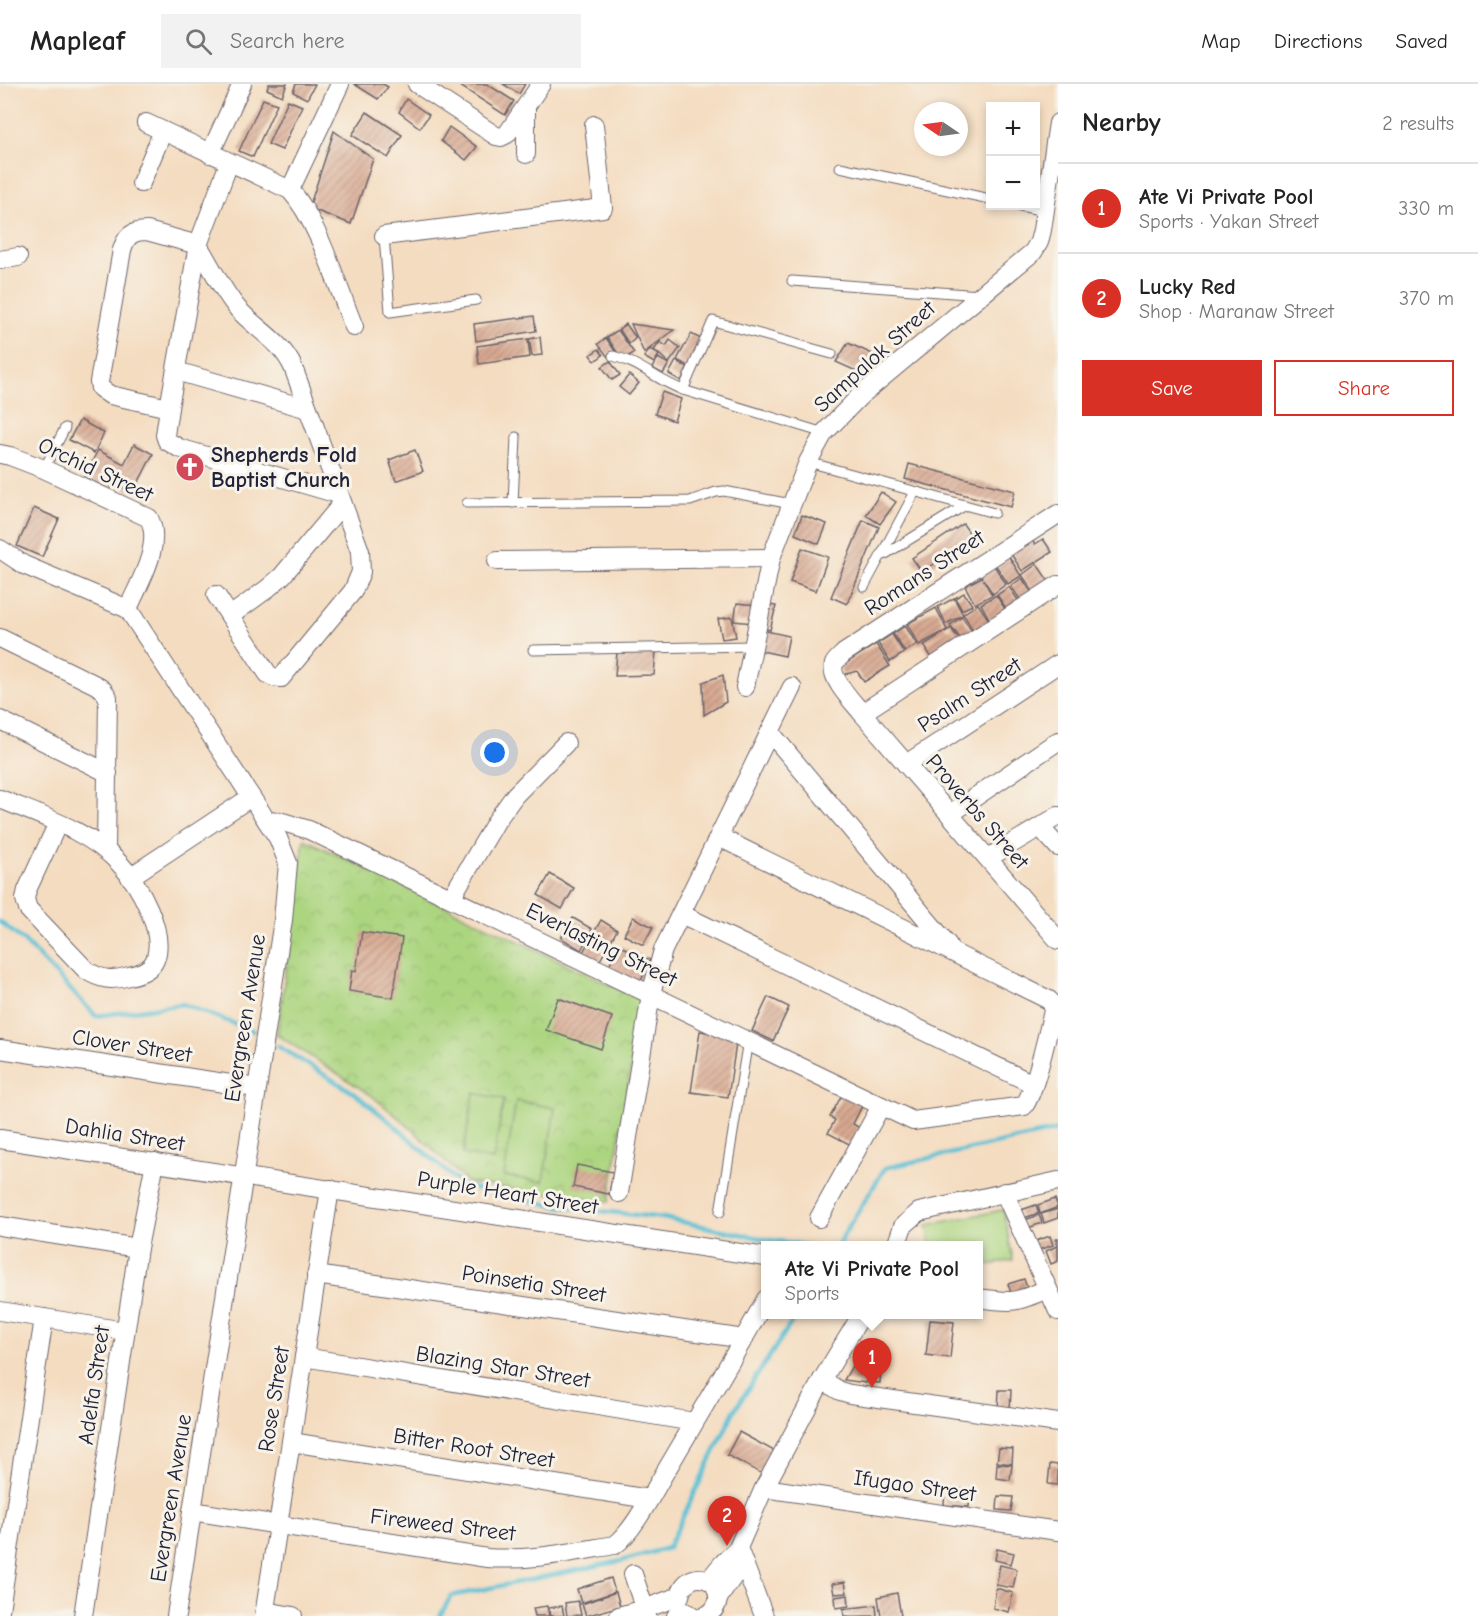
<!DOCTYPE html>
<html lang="en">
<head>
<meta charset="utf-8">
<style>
	:root { --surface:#fff; --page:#f2f2f2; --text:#222; --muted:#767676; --line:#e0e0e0; --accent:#d93025 }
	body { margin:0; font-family:"Comic Neue",sans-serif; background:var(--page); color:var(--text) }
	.controls { position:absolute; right:18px; top:18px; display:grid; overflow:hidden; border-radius:0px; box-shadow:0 3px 9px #0003 }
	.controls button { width:54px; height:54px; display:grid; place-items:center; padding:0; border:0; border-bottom:2px solid var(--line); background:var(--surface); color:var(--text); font:30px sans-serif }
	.compass { position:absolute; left:914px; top:18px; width:54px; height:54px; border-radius:50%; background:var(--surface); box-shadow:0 3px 9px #0003; rotate:283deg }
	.you { position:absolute; left:495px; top:669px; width:21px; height:21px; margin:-15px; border:4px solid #fff; border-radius:50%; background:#1a73e8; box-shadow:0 0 0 9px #1a73e833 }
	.badge { display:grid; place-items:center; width:39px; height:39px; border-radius:50%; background:var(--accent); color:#fff; font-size:20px; font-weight:700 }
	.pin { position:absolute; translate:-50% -50px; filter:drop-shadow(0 2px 3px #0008) }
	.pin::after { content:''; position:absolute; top:32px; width:21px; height:18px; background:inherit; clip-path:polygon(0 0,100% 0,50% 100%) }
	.popup { position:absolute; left:761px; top:1157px; width:222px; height:78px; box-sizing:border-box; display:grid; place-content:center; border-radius:0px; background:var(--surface); filter:drop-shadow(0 2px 4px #0005); font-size:20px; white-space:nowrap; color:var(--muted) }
	.popup b { font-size:22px; color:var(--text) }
	.popup::after { content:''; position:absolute; left:50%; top:100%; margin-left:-12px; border:12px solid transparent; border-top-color:var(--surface) }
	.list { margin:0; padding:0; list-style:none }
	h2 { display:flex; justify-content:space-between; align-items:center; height:78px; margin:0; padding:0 24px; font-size:26px }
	h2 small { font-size:20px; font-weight:400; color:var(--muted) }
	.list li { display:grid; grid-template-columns:39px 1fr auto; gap:18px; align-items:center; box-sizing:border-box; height:90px; padding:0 24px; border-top:2px solid var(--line) }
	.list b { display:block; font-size:22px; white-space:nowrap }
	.list p { margin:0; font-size:20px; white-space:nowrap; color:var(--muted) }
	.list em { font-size:20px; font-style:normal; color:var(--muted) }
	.actions { display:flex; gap:12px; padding:18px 24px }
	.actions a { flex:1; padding:14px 0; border:2px solid var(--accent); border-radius:0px; text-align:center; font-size:21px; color:var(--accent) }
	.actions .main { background:var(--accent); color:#fff }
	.icon { flex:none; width:33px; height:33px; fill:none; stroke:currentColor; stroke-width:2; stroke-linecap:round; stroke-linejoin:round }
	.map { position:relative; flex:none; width:1058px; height:1532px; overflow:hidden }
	header { display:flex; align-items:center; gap:36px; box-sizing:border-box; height:84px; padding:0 30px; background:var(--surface); border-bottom:2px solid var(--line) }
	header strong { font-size:28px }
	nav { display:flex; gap:33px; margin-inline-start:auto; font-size:21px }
	.search { width:420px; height:54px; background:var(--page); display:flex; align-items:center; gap:15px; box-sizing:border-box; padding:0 21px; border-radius:0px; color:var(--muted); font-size:22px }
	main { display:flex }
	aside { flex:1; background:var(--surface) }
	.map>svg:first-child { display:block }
	.park { fill:url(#park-crowns); stroke:#677c5e; stroke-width:1.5 }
	.garden { fill:#acd580; stroke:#677c5e; stroke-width:1.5 }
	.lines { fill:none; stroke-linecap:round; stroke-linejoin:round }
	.stream { stroke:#56bed3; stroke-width:4.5 }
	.building { fill:url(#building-hatch) }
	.lane-casing { stroke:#6c636a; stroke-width:11 }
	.street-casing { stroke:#6c636a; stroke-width:20 }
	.lane { stroke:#fff; stroke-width:9 }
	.street { stroke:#fff; stroke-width:18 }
	.labels { text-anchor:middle; stroke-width:6; stroke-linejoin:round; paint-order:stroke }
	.street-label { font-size:22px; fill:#22223b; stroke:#f7f3e8 }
	.poi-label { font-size:22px; font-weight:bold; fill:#22223b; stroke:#f7f3e8; text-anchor:start }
</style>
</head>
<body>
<header>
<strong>Mapleaf</strong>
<div class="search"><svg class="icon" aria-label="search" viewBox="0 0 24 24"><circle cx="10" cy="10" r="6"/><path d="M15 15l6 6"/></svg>Search here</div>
<nav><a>Map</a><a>Directions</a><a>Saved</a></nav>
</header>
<main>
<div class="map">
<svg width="1058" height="1532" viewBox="0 0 1058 1532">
	<defs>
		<pattern id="park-crowns" width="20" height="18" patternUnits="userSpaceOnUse" patternTransform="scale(1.5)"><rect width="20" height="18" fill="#acd580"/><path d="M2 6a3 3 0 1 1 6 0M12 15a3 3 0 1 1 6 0" fill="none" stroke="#94b770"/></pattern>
		<pattern id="building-hatch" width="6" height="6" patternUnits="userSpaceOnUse" patternTransform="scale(1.5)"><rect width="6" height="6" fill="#d8a991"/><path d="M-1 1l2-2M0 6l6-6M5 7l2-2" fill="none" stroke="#af8978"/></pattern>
	</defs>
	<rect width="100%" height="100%" fill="#f7f3e8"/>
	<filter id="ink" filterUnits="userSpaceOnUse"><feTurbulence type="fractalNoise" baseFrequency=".0167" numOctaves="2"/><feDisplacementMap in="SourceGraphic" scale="12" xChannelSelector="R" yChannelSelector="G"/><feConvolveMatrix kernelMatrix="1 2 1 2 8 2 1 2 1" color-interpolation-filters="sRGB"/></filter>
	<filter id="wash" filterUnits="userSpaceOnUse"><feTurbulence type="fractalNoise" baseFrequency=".008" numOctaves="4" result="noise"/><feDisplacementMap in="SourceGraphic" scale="24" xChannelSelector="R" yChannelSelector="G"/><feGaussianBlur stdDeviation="1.35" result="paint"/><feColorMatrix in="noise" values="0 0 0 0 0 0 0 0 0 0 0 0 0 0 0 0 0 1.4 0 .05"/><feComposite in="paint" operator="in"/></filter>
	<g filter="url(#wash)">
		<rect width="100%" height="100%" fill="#f4dcc0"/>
		<polygon class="park" points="304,755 642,916 609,1118 468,1099 414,1047 371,1011 277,951"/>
		<g class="garden">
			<polygon points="474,1009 504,1015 493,1076 463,1070"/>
			<polygon points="516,1017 555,1024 543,1098 504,1092"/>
			<polygon points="1003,1126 1013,1176 979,1183 978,1162 931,1161 927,1141"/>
		</g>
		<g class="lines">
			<g class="stream">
				<polyline points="0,838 24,857 96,932 183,920 253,947"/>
				<polyline points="278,962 354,1009 394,1041 463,1102 555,1122 663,1134 765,1155 811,1162"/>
				<polyline points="837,1162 885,1084 1058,1046"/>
				<polyline points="440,1532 451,1512 621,1477 668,1464 734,1327 797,1230"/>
			</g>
		</g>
		<g id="blocks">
			<g class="building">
				<polygon points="269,0 287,0 282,12 267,5"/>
				<polygon points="296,0 315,0 307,15 293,8"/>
				<polygon points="354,0 383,0 388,3 378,15"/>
				<polygon points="457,0 487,0 514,17 505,31"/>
				<polygon points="503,0 525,0 519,10"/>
				<polygon points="263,15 277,20 253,73 239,67"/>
				<polygon points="406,15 429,31 420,44 399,28"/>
				<polygon points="288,16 302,22 282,66 268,60"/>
				<polygon points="367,28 402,51 388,74 352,51"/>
				<polygon points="449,43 477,63 466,76 441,57"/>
				<polygon points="334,47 373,75 351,140 309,124"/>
				<polygon points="534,232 536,247 476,257 474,240"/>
				<polygon points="626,240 636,254 629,260 619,245"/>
				<polygon points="631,240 674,246 644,269"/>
				<polygon points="618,246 634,269 627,273 619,271 607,253"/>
				<polygon points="691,250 703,256 688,282 677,276"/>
				<polygon points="540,253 542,271 532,272 529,255"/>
				<polygon points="606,254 615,267 608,273 598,260"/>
				<polygon points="528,255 530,273 479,280 477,262"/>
				<polygon points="670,256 680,264 669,279 654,266 660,258 666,262"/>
				<polygon points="848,259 888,277 874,295 836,278"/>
				<polygon points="599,265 603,271 595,277 590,271"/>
				<polygon points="650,265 659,271 654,279 644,273"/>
				<polygon points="658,274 669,280 663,290 652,284"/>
				<polygon points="610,277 620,291 612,296 602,283"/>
				<polygon points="676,277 688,284 681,297 669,290"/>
				<polygon points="629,291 639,299 629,311 619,303"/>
				<polygon points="662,308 681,315 674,337 655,330"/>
				<polygon points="80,336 104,349 94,369 69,356"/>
				<polygon points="134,360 153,370 133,409 114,399 110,406 84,393 98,366 124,380"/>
				<polygon points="415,366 423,387 396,397 389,376"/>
				<polygon points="909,380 1015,407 1011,423 905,395"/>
				<polygon points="881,408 896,418 880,440 866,431"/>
				<polygon points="34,424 59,435 42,473 17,462"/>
				<polygon points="802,431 827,440 819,460 795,450"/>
				<polygon points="863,436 879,443 847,520 831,513"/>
				<polygon points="963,440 973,454 922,488 912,474"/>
				<polygon points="1043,455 1052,468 1022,487 1011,470 1032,456 1035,460"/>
				<polygon points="802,464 828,473 816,507 790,498"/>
				<polygon points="1008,471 1021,492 1008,500 995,480"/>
				<polygon points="993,480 1006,500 993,510 983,495 992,511 975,520 965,502 982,493 980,490"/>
				<polygon points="1037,480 1049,498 1034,509 1022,491"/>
				<polygon points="1022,494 1032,509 1021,517 1011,502"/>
				<polygon points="1009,503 1020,519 1008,527 997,511"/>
				<polygon points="964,509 972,521 962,526 955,514"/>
				<polygon points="996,511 1007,528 991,538 981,520"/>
				<polygon points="954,514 963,531 946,540 938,523"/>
				<polygon points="737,519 755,521 753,539 734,537"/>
				<polygon points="764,520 776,522 770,546 759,543"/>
				<polygon points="978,520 991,539 975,549 963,530"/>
				<polygon points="936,524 947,546 919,561 907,540"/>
				<polygon points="732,533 736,553 722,555 718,535"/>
				<polygon points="962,533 974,550 963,558 950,541"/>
				<polygon points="905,542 917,560 905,568 893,550"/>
				<polygon points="951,544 959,556 931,573 924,561"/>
				<polygon points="762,546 789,552 785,572 757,566"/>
				<polygon points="892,550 904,569 890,578 878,559"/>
				<polygon points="876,560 890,582 864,598 857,587 842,591 840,583"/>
				<polygon points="656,567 654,591 615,592 617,568"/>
				<polygon points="723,591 726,618 704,631 703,598"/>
				<polygon points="550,790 574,804 562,825 538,811"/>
				<polygon points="633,833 653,843 643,861 624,851"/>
				<polygon points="573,834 592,845 581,866 561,854"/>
				<polygon points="601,836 617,846 599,878 583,868"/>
				<polygon points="362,848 402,854 393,914 349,907 352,886 356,887"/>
				<polygon points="618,861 650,876 640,899 608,884"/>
				<polygon points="768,913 789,923 773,957 752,947"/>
				<polygon points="558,914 612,933 601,965 546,946"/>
				<polygon points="700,947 737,953 728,1013 691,1008"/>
				<polygon points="842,1011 862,1022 853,1040 860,1044 851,1061 828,1049 835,1036 830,1033"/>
				<polygon points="577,1081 613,1088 609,1110 573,1103"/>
				<polygon points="1055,1115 1058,1123 1040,1130 1038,1121"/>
				<polygon points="1036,1121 1039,1129 1021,1135 1018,1127"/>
				<polygon points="1058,1125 1058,1134 1044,1139 1041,1130"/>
				<polygon points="1039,1131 1042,1139 1025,1145 1022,1137"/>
				<polygon points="1050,1152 1053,1161 1036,1167 1033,1158"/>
				<polygon points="1058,1154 1058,1177 1051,1180 1046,1167 1057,1162 1055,1156"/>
				<polygon points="1024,1195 1029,1209 1013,1215 1008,1200"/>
				<polygon points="930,1236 954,1238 950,1274 926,1271"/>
				<polygon points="856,1275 869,1276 866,1299 844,1296"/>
				<polygon points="872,1279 881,1280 880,1299 870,1298"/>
				<polygon points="999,1306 1011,1306 1010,1327 998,1326"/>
				<polygon points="739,1348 776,1368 764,1391 727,1371"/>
				<polygon points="999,1364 1013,1365 1012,1380 997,1378"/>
				<polygon points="997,1380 1012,1381 1010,1396 996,1394"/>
				<polygon points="1050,1380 1058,1381 1058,1401 1048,1400"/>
				<polygon points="945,1404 970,1406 969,1423 944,1421"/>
				<polygon points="998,1412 1013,1413 1011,1427 997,1426"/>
				<polygon points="997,1465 1014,1469 1011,1480 995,1476"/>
				<polygon points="1000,1481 1017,1485 1013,1504 996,1501"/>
				<polygon points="611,1494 615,1508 581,1519 577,1505"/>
				<polygon points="845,1498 847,1509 834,1510 832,1500"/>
				<polygon points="996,1504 1013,1509 1009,1528 993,1524"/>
				<polygon points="616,1508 620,1522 586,1532 582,1520"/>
				<polygon points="897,1509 901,1532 881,1532 878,1513"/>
				<polygon points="848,1511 849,1522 836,1524 835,1513"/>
				<polygon points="578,1517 581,1531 567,1532 565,1519"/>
				<polygon points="876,1521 877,1532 844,1532 843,1525"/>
				<polygon points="547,1522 549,1532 535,1532 533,1524"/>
				<polygon points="562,1522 564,1532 550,1532 549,1524"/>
			</g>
		</g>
	</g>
	<g filter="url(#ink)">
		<use href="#blocks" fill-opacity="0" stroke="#6c636a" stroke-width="1.5"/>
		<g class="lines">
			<g class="lane-casing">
				<g id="lane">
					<polyline points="840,83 990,115"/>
					<polyline points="1020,122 1045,127"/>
					<polyline points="384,152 390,228 476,216"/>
					<polyline points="792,197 980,211"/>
					<path d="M613 272C639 278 658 297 683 306L824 349"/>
					<polyline points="683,306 713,237 832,270"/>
					<polyline points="808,378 994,429"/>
					<polyline points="44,385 65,344"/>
					<polyline points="467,419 690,417 716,408 724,407 791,420"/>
					<polyline points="513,419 516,353"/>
					<polyline points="884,471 964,422"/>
					<polyline points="864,503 915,408"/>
					<polyline points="533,566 753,562"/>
					<polyline points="720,1128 748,956"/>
				</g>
			</g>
			<g class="street-casing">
				<g id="street">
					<polyline points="417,0 496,52 501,53 507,50 541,0"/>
					<polyline points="526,23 526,70"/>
					<path d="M146 39 290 106C319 138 337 202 354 243"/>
					<polyline points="210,70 242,0"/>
					<polyline points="229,79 198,161 169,324 165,351 167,357 179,364 338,410"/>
					<polyline points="141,99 163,47"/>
					<polyline points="290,106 340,0"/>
					<polyline points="384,152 603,124 594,41"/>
					<polyline points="0,176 18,173"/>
					<polyline points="176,287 308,325"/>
					<path d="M169 324 110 311 100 304 99 298 122 166C126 152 132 147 147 147L198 161C211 182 222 206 238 225 257 246 281 257 293 283L360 467 361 488 353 507 281 594 273 593 268 590 216 511"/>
					<path d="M0 370 10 372 44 385 149 434C163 461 139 499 128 525"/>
					<path d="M1058 430 844 569C840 573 836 576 834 580 829 594 853 618 862 629L1058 856"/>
					<polyline points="0,465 24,481 128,525 278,754 288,779 283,836 176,1532"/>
					<polyline points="497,477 771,474"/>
					<polyline points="230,532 267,505 282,492 342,420"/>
					<polyline points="0,554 96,601 103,606 108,613 106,766"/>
					<polyline points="745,603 771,474 808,378 824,349 860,312 1033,168 1039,158 1042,146 1058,39"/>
					<polyline points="862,629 1058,501"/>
					<polyline points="0,636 108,689"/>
					<polyline points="770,648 948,861"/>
					<polyline points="906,680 1058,580"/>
					<path d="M0 715C41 732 90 747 120 780 139 800 166 848 155 876 151 886 139 890 129 892 112 897 101 896 86 886L28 825 25 815 27 806 58 739"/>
					<polyline points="950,730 1058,657"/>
					<path d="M267 737 283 738 309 746 913 1037 1024 1022C1036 1006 1048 946 1054 923L1049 916 719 753"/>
					<polyline points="1040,743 1058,763"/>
					<polyline points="988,774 1058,732"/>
					<polyline points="130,793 251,713"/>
					<polyline points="451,814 497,736 515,711 566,659"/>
					<polyline points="681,830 1033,1000"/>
					<polyline points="0,965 257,1004"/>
					<polyline points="0,1055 766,1173"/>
					<polyline points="1004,1108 1058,1227"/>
					<polyline points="619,1109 651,910 663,866 792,603"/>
					<polyline points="819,1134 881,1022"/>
					<polyline points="0,1142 138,1164"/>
					<polyline points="896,1162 903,1142 919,1128 1058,1097"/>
					<polyline points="316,1191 744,1255"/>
					<path d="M978 1214C1013 1219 1015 1219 1047 1205"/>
					<polyline points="0,1227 125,1247"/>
					<polyline points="304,1273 694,1338"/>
					<polyline points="822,1296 840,1307 850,1310 1058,1339"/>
					<polyline points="291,1358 649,1415"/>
					<polyline points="764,1404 1058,1447"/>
					<path d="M192 1427 487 1474C531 1477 572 1468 615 1461 634 1447 654 1406 667 1385 700 1329 734 1273 766 1215"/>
					<polyline points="740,1469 764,1532"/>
					<polyline points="633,1490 647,1532"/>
					<polyline points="709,1496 722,1480 738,1464"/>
					<polyline points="719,1513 735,1490 738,1464 764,1404 822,1296 862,1230"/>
					<polyline points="0,1526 44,1234"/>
					<polyline points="265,1527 293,1532"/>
					<polyline points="83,1532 138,1164 155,1078"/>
					<polyline points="264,1532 330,1105"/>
					<path d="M619 1532 644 1525 680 1512C683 1495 700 1488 714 1500 722 1513 718 1526 705 1532"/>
					<polyline points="676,1532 686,1528 693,1532"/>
				</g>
			</g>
			<use href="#lane" class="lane"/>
			<use href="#street" class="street"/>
		</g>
	</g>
	<defs>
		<g id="church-disc" transform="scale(1.5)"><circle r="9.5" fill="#d1495b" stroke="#f7f3e8"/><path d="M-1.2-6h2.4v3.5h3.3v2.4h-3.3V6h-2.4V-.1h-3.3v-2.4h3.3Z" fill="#fff"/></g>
	</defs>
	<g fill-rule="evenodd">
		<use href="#church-disc" x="190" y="383"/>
	</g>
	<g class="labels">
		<g class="street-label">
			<text transform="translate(874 272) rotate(-42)" y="8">Sampalok Street</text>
			<text transform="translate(96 385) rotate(25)" y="8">Orchid Street</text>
			<text transform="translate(924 488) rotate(-33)" y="8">Romans Street</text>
			<text transform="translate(969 610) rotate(-33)" y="8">Psalm Street</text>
			<text transform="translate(978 727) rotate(49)" y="8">Proverbs Street</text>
			<text transform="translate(602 860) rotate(26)" y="8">Everlasting Street</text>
			<text transform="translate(244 934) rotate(-81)" y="8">Evergreen Avenue</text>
			<text transform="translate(132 961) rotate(9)" y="8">Clover Street</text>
			<text transform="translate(125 1050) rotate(9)" y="8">Dahlia Street</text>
			<text transform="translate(508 1108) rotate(9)" y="8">Purple Heart Street</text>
			<text transform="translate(534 1199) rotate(9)" y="8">Poinsetia Street</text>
			<text transform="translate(503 1282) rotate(9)" y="8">Blazing Star Street</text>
			<text transform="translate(93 1301) rotate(-82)" y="8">Adelfa Street</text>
			<text transform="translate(273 1315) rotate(-81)" y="8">Rose Street</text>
			<text transform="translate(474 1363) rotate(9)" y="8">Bitter Root Street</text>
			<text transform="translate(915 1401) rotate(8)" y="8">Ifugao Street</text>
			<text transform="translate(170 1414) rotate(-81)" y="8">Evergreen Avenue</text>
			<text transform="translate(443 1440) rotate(7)" y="8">Fireweed Street</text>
		</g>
		<g class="poi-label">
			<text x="211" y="378">Shepherds Fold<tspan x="211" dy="25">Baptist Church</tspan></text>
		</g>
	</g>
</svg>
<div class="controls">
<button>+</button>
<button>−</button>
</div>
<svg class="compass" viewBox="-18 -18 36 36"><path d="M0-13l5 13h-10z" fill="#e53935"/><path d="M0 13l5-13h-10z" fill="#767676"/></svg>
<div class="you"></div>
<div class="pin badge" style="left:872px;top:1304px">1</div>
<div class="popup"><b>Ate Vi Private Pool</b>Sports</div>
<div class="pin badge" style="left:727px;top:1462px">2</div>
</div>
<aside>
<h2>Nearby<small>2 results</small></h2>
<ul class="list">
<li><span class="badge">1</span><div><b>Ate Vi Private Pool</b><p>Sports · Yakan Street</p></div><em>330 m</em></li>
<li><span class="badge">2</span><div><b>Lucky Red</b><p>Shop · Maranaw Street</p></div><em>370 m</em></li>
</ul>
<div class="actions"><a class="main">Save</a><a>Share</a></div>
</aside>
</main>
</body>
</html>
